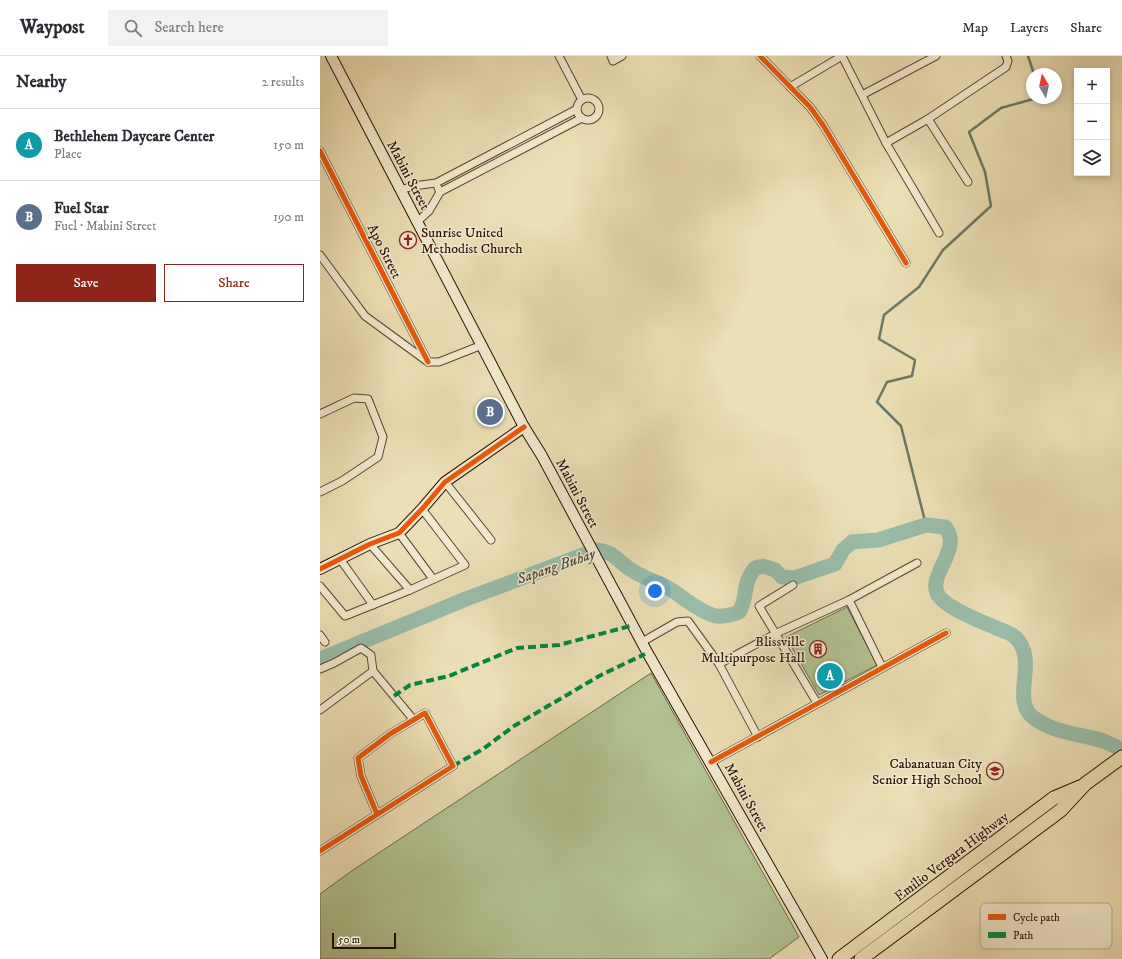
<!DOCTYPE html>
<html lang="en">
<head>
<meta charset="utf-8">
<style>
	:root { --surface:#fff; --page:#f2f2f3; --text:#2b2b33; --muted:#7c7c81; --line:#e1e1e2; --accent:#8f2418 }
	body { margin:0; font-family:"IM FELL DW Pica",serif; background:var(--page); color:var(--text) }
	.controls { position:absolute; right:12px; top:12px; display:grid; overflow:hidden; border-radius:0px; box-shadow:0 2px 6px #0003 }
	.controls button { width:36px; height:36px; display:grid; place-items:center; padding:0; border:0; border-bottom:1px solid var(--line); background:var(--surface); color:var(--text); font:20px sans-serif }
	.compass { position:absolute; left:706px; top:12px; width:36px; height:36px; border-radius:50%; background:var(--surface); box-shadow:0 2px 6px #0003; rotate:351deg }
	.scale { position:absolute; left:12px; bottom:10px; width:64px; box-sizing:border-box; padding-left:4px; border:2px solid #281101; border-top:0; font-size:11px; line-height:14px; white-space:nowrap; color:#281101; -webkit-text-stroke:3px #f3eacf; paint-order:stroke }
	.you { position:absolute; left:335px; top:535px; width:14px; height:14px; margin:-10px; border:3px solid #fff; border-radius:50%; background:#1a73e8; box-shadow:0 0 0 6px #1a73e833 }
	.badge { display:grid; place-items:center; width:26px; height:26px; border-radius:50%; background:var(--accent); color:#fff; font-size:13px; font-weight:700 }
	.pin { position:absolute; translate:-50% -50%; border:2px solid #fff; box-shadow:0 1px 4px #0006 }
	.list { margin:0; padding:0; list-style:none }
	h2 { display:flex; justify-content:space-between; align-items:center; height:52px; margin:0; padding:0 16px; font-size:17px }
	h2 small { font-size:13px; font-weight:400; color:var(--muted) }
	.list li { display:grid; grid-template-columns:26px 1fr auto; gap:12px; align-items:center; box-sizing:border-box; height:72px; padding:0 16px; border-top:1px solid var(--line) }
	.list b { display:block; font-size:15px; white-space:nowrap }
	.list p { margin:0; font-size:13px; white-space:nowrap; color:var(--muted) }
	.list em { font-size:13px; font-style:normal; color:var(--muted) }
	.actions { display:flex; gap:8px; padding:12px 16px }
	.actions a { flex:1; padding:9px 0; border:1px solid var(--accent); border-radius:0px; text-align:center; font-size:14px; color:var(--accent) }
	.actions .main { background:var(--accent); color:#fff }
	.icon { flex:none; width:22px; height:22px; fill:none; stroke:currentColor; stroke-width:2; stroke-linecap:round; stroke-linejoin:round }
	.map { position:relative; flex:none; width:802px; height:903px; overflow:hidden }
	header { display:flex; align-items:center; gap:24px; box-sizing:border-box; height:56px; padding:0 20px; background:var(--surface); border-bottom:1px solid var(--line) }
	header strong { font-size:19px }
	nav { display:flex; gap:22px; margin-inline-start:auto; font-size:14px }
	.search { width:280px; height:36px; background:var(--page); display:flex; align-items:center; gap:10px; box-sizing:border-box; padding:0 14px; border-radius:0px; color:var(--muted); font-size:15px }
	main { display:flex }
	aside { flex:1; background:var(--surface) }
	.map>svg:first-child { display:block }
	.green { fill:#b3c391; stroke:#6e6a49 }
	.lines { fill:none; stroke-linecap:round; stroke-linejoin:round }
	.stream { stroke:#6c7866; stroke-width:2.5 }
	.river { stroke:#99bda9; stroke-width:15 }
	.street-casing { stroke:#59442e; stroke-width:9 }
	.secondary-casing { stroke:#281101; stroke-width:12 }
	.highway-casing { stroke:#281101; stroke-width:15 }
	.street { stroke:#f3eacf; stroke-width:7 }
	.secondary { stroke:#f3eacf; stroke-width:10 }
	.highway { stroke:#ecdfb5; stroke-width:13 }
	.quiet { stroke:#00873e; stroke-width:4; stroke-dasharray:8 4; stroke-linecap:butt }
	.cycleway-casing { stroke:#f3eacf; stroke-width:8 }
	.cycleway { stroke:#e8590c; stroke-width:5 }
	.labels { text-anchor:middle; stroke-width:3; stroke-linejoin:round; paint-order:stroke }
	.street-label { font-size:14px; fill:#281101; stroke:#f3eacf }
	.poi-label { font-size:14px; fill:#281101; stroke:#f3eacf; text-anchor:end }
	.water-label { font-size:15px; font-style:italic; fill:#504d3c; stroke:#f3eacf }
	.key { fill:#f3eacf; stroke:#b6a991; stroke-width:1 }
	.key-label { font-size:11px; fill:#281101 }
</style>
</head>
<body>
<header>
<strong>Waypost</strong>
<div class="search"><svg class="icon" aria-label="search" viewBox="0 0 24 24"><circle cx="10" cy="10" r="6"/><path d="M15 15l6 6"/></svg>Search here</div>
<nav><a>Map</a><a>Layers</a><a>Share</a></nav>
</header>
<main>
<aside>
<h2>Nearby<small>2 results</small></h2>
<ul class="list">
<li><span class="badge" style="background:#0f9aa8">A</span><div><b>Bethlehem Daycare Center</b><p>Place</p></div><em>150 m</em></li>
<li><span class="badge" style="background:#5c6f8a">B</span><div><b>Fuel Star</b><p>Fuel · Mabini Street</p></div><em>190 m</em></li>
</ul>
<div class="actions"><a class="main">Save</a><a>Share</a></div>
</aside>
<div class="map">
<svg width="802" height="903" viewBox="0 0 802 903">
	<rect width="100%" height="100%" fill="#ecdfb5"/>
	<filter id="stains"><feTurbulence type="fractalNoise" baseFrequency=".005" numOctaves="4"/><feColorMatrix values="0 0 0 0 .2 0 0 0 0 .09 0 0 0 0 .02 0 0 0 .5 -.17"/></filter>
	<radialGradient id="worn" r=".72"><stop offset=".6" stop-color="#630" stop-opacity="0"/><stop offset="1" stop-color="#630" stop-opacity=".3"/></radialGradient>
	<g class="green">
		<polygon points="527,551 557,609 499,639 466,581"/>
		<polygon points="331,617 479,881 449,903 0,903 0,838 33,814"/>
	</g>
	<g class="lines">
		<g class="stream">
			<polyline points="708,0 714,18"/>
			<polyline points="606,469 581,370 557,346 567,326 592,320 595,304 559,283 564,259 599,231 623,194 671,150 665,116 649,76 681,52 717,42"/>
		</g>
		<path class="river" d="M0 603 146 543 276 494C293 496 294 501 307 511 318 520 332 524 345 530 361 539 375 553 392 559 401 562 411 559 419 556 429 540 421 529 435 512L443 510 455 514 462 521 474 522 515 508 523 494 532 486 558 484 606 469 625 471C643 492 609 517 617 537 623 551 664 567 679 573 684 575 691 577 695 581 720 604 689 644 714 662 732 676 759 678 780 684 788 686 795 690 802 694"/>
		<g class="street-casing">
			<g id="street">
				<polyline points="239,0 262,44"/>
				<polyline points="291,0 293,5 302,0"/>
				<polyline points="440,0 490,51 503,69 586,207"/>
				<polyline points="522,0 566,87 619,177"/>
				<polyline points="470,31 522,0"/>
				<polyline points="542,39 616,0"/>
				<circle cx="268" cy="53" r="11"/>
				<polyline points="608,63 648,126"/>
				<polyline points="566,87 608,63 686,11 688,5 686,0"/>
				<polyline points="0,95 108,306"/>
				<polyline points="81,134 93,130 116,127 257,53"/>
				<polyline points="120,136 262,62"/>
				<polyline points="97,166 109,155 120,136 118,132"/>
				<polyline points="0,199 45,260 108,306 119,306 162,289"/>
				<polyline points="0,358 34,342 48,343 63,381 58,401 22,425 0,436"/>
				<polyline points="125,426 171,484"/>
				<polyline points="79,477 113,523"/>
				<polyline points="50,488 90,534"/>
				<polyline points="20,503 53,549"/>
				<polyline points="473,529 439,550 497,647"/>
				<polyline points="0,530 25,560 90,534 145,509 102,453"/>
				<polyline points="529,544 562,611"/>
				<polyline points="0,579 5,586"/>
				<polyline points="322,586 357,566 368,565 399,608 438,681"/>
				<polyline points="399,608 457,577 529,544 597,507"/>
				<polyline points="0,613 14,607 41,592 51,599 53,615"/>
				<polyline points="0,654 53,615 93,663"/>
				<polyline points="391,706 626,577"/>
				<polyline points="0,795 133,710 105,657 70,678 38,702 41,720 57,758"/>
			</g>
		</g>
		<g class="secondary-casing">
			<g id="secondary">
				<polyline points="11,0 204,371 222,400 327,596 502,903"/>
				<polyline points="0,513 50,488 79,477 102,453 125,426 204,371"/>
			</g>
		</g>
		<g class="highway-casing">
			<g id="highway">
				<polyline points="519,903 734,742 760,731"/>
				<polyline points="541,903 741,754 765,728 802,701"/>
			</g>
		</g>
		<use href="#street" class="street"/>
		<use href="#secondary" class="secondary"/>
		<use href="#highway" class="highway"/>
		<g class="quiet">
			<polyline points="74,640 90,629 129,620 197,592 239,589 310,570"/>
			<polyline points="133,710 163,693 194,670 281,619 325,598"/>
		</g>
		<g class="cycleway-casing">
			<g id="cycleway">
				<polyline points="440,0 490,51 503,69 586,207"/>
				<polyline points="0,95 108,306"/>
				<polyline points="0,513 50,488 79,477 102,453 125,426 204,371"/>
				<polyline points="391,706 626,577"/>
				<polyline points="0,795 133,710 105,657 70,678 38,702 41,720 57,758"/>
			</g>
		</g>
		<use href="#cycleway" class="cycleway"/>
	</g>
	<defs>
		<g id="church-ring" transform="scale(0.9)"><circle r="9.5" fill="#f3eacf" stroke="#8f2418" stroke-width="1.5"/><path d="M-1.2-6h2.4v3.5h3.3v2.4h-3.3V6h-2.4V-.1h-3.3v-2.4h3.3Z" fill="#8f2418"/></g>
		<g id="building-ring" transform="scale(0.9)"><circle r="9.5" fill="#f3eacf" stroke="#8f2418" stroke-width="1.5"/><path d="M-4-6H4V6H1V3H-1V6H-4ZM-2.5-4.3h1.7v1.8h-1.7ZM.8-4.3h1.7v1.8H.8ZM-2.5-1h1.7V.8h-1.7ZM.8-1h1.7V.8H.8Z" fill="#8f2418"/></g>
		<g id="school-ring" transform="scale(0.9)"><circle r="9.5" fill="#f3eacf" stroke="#8f2418" stroke-width="1.5"/><path d="M0-5L7-2L0 1L-7-2ZM-4 1L0 2.5L4 1V4Q0 6-4 4Z" fill="#8f2418"/></g>
	</defs>
	<g fill-rule="evenodd">
		<use href="#church-ring" x="88" y="184"/>
		<use href="#building-ring" x="498" y="593"/>
		<use href="#school-ring" x="675" y="715"/>
	</g>
	<g class="labels">
		<g class="street-label">
			<text transform="translate(89 119) rotate(62)" y="5">Mabini Street</text>
			<text transform="translate(65 195) rotate(63)" y="5">Apo Street</text>
			<text transform="translate(258 437) rotate(62)" y="5">Mabini Street</text>
			<text transform="translate(427 741) rotate(61)" y="5">Mabini Street</text>
			<text transform="translate(631 800) rotate(-37)" y="5">Emilio Vergara Highway</text>
		</g>
		<g class="poi-label">
			<text x="101" y="181" text-anchor="start">Sunrise United<tspan x="101" dy="16">Methodist Church</tspan></text>
			<text x="485" y="590">Blissville<tspan x="485" dy="16">Multipurpose Hall</tspan></text>
			<text x="662" y="712">Cabanatuan City<tspan x="662" dy="16">Senior High School</tspan></text>
		</g>
		<g class="water-label">
			<text transform="translate(236 510) rotate(-19)" y="5">Sapang Buhay</text>
		</g>
	</g>
	<rect x="660" y="847" width="132" height="46" rx="6" class="key"/>
	<rect x="668" y="858" width="18" height="6" fill="#e8590c"/>
	<rect x="668" y="876" width="18" height="6" fill="#00873e"/>
	<g class="key-label">
		<text x="693" y="865">Cycle path</text>
		<text x="693" y="883">Path</text>
	</g>
	<rect width="100%" height="100%" filter="url(#stains)"/>
	<rect width="100%" height="100%" fill="url(#worn)"/>
</svg>
<div class="controls">
<button>+</button>
<button>−</button>
<button><svg class="icon" aria-label="layers" viewBox="0 0 24 24"><path d="M12 4l9 5-9 5-9-5zM3 14l9 5 9-5"/></svg></button>
</div>
<svg class="compass" viewBox="-18 -18 36 36"><path d="M0-13l5 13h-10z" fill="#e53935"/><path d="M0 13l5-13h-10z" fill="#7c7c81"/></svg>
<div class="scale">50 m</div>
<div class="you"></div>
<div class="pin badge" style="left:510px;top:620px;background:#0f9aa8">A</div>
<div class="pin badge" style="left:170px;top:356px;background:#5c6f8a">B</div>
</div>
</main>
</body>
</html>
